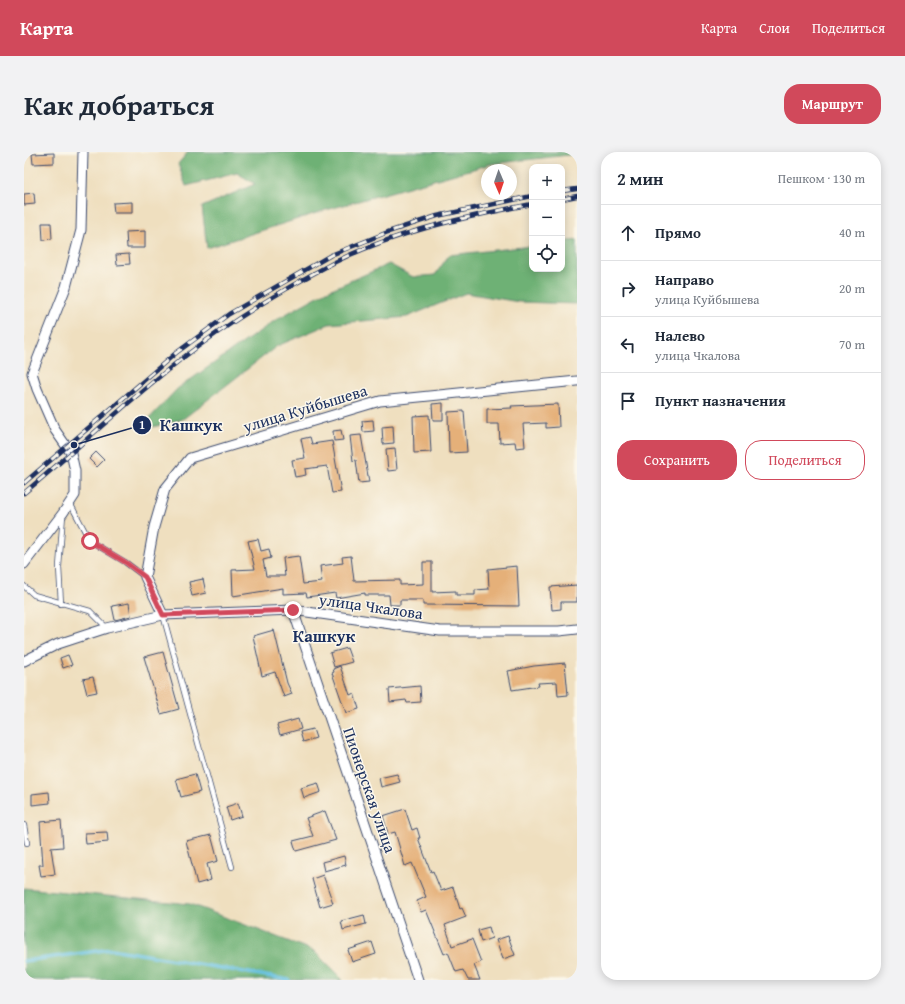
<!DOCTYPE html>
<html lang="ru">
<head>
<meta charset="utf-8">
<style>
	:root { --surface:#fff; --page:#f2f2f3; --text:#1f2937; --muted:#747a83; --line:#e0e1e3; --accent:#d1495b }
	body { margin:0; font-family:"Gentium Book Plus",serif; background:var(--page); color:var(--text) }
	.controls { position:absolute; right:12px; top:12px; display:grid; overflow:hidden; border-radius:8px; box-shadow:0 2px 10px #0003 }
	.controls button { width:36px; height:36px; display:grid; place-items:center; padding:0; border:0; border-bottom:1px solid var(--line); background:var(--surface); color:var(--text); font:20px sans-serif }
	.compass { position:absolute; left:457px; top:12px; width:36px; height:36px; border-radius:50%; background:var(--surface); box-shadow:0 2px 10px #0003; rotate:178deg }
	.stop { position:absolute; width:12px; height:12px; margin:-9px; border:3px solid #d1495b; border-radius:50%; background:#fff }
	.stop.end { background:#d1495b; border-color:#fff; box-shadow:0 1px 4px #0008 }
	.list { margin:0; padding:0; list-style:none }
	h2 { display:flex; justify-content:space-between; align-items:center; height:52px; margin:0; padding:0 16px; font-size:17px }
	h2 small { font-size:13px; font-weight:400; color:var(--muted) }
	.list li { display:grid; grid-template-columns:26px 1fr auto; gap:12px; align-items:center; box-sizing:border-box; height:56px; padding:0 16px; border-top:1px solid var(--line) }
	.list b { display:block; font-size:15px; white-space:nowrap }
	.list p { margin:0; font-size:13px; white-space:nowrap; color:var(--muted) }
	.list em { font-size:13px; font-style:normal; color:var(--muted) }
	.actions { display:flex; gap:8px; padding:12px 16px }
	.actions a { flex:1; padding:9px 0; border:1px solid var(--accent); border-radius:16px; text-align:center; font-size:14px; color:var(--accent) }
	.actions .main { background:var(--accent); color:#fff }
	.icon { flex:none; width:22px; height:22px; fill:none; stroke:currentColor; stroke-width:2; stroke-linecap:round; stroke-linejoin:round }
	.map { position:relative; flex:none; width:553px; height:828px; overflow:hidden; border-radius:16px }
	header { display:flex; align-items:center; gap:24px; box-sizing:border-box; height:56px; padding:0 20px; background:var(--accent); color:#fff }
	header strong { font-size:19px }
	nav { display:flex; gap:22px; margin-inline-start:auto; font-size:14px }
	.intro { display:flex; align-items:center; justify-content:space-between; box-sizing:border-box; height:96px; padding:0 24px }
	h1 { margin:0; font-size:28px }
	.button { padding:10px 18px; border-radius:16px; background:var(--accent); color:#fff; font-size:14px; font-weight:700 }
	main { display:flex; gap:24px; padding:0 24px }
	aside { flex:1; background:var(--surface); border-radius:16px; box-shadow:0 2px 10px #0003 }
	.map>svg:first-child { display:block }
	.forest { fill:#6eb174; stroke:#447069 }
	.lines { fill:none; stroke-linecap:round; stroke-linejoin:round }
	.stream { stroke:#64c0e2; stroke-width:3.5 }
	.building { fill:#e5b079 }
	.lane-casing { stroke:#3b496d; stroke-width:6 }
	.street-casing { stroke:#3b496d; stroke-width:11 }
	.lane { stroke:#fff; stroke-width:4.5 }
	.street { stroke:#fff; stroke-width:9 }
	.rail-casing { stroke:#1b2f5e; stroke-width:4.5 }
	.rail { stroke:#fbf7ec; stroke-width:3; stroke-dasharray:9; stroke-linecap:butt }
	.route { stroke:#d1495b; stroke-width:5 }
	.labels { text-anchor:middle; stroke-width:3; stroke-linejoin:round; paint-order:stroke }
	.street-label { font-size:16px; fill:#1b2f5e; stroke:#fbf7ec }
	.neighbourhood-label { font-size:17px; font-weight:bold; fill:#1b2f5e; stroke:#fbf7ec }
	.leader { fill:none; stroke:#1b2f5e; stroke-width:1.5 }
	.callout-dot { fill:#1b2f5e; stroke:#fbf7ec; stroke-width:1.5 }
	.mark-label { font-size:12px; text-anchor:middle; font-weight:bold; fill:#fff }
	.callout-label { font-size:17px; text-anchor:middle; font-weight:bold; fill:#1b2f5e; stroke:#fbf7ec; stroke-width:3; stroke-linejoin:round; paint-order:stroke }
</style>
</head>
<body>
<header>
<strong>Карта</strong>
<nav><a>Карта</a><a>Слои</a><a>Поделиться</a></nav>
</header>
<div class="intro"><h1>Как добраться</h1><a class="button">Маршрут</a></div>
<main>
<div class="map">
<svg width="553" height="828" viewBox="0 0 553 828">
	<rect width="100%" height="100%" fill="#fbf7ec"/>
	<filter id="ink" filterUnits="userSpaceOnUse"><feTurbulence type="fractalNoise" baseFrequency=".025" numOctaves="2"/><feDisplacementMap in="SourceGraphic" scale="8" xChannelSelector="R" yChannelSelector="G"/><feConvolveMatrix kernelMatrix="1 2 1 2 8 2 1 2 1" color-interpolation-filters="sRGB"/></filter>
	<filter id="wash" filterUnits="userSpaceOnUse"><feTurbulence type="fractalNoise" baseFrequency=".012" numOctaves="4" result="noise"/><feDisplacementMap in="SourceGraphic" scale="16" xChannelSelector="R" yChannelSelector="G"/><feGaussianBlur stdDeviation="0.9" result="paint"/><feColorMatrix in="noise" values="0 0 0 0 0 0 0 0 0 0 0 0 0 0 0 0 0 1.4 0 .05"/><feComposite in="paint" operator="in"/></filter>
	<g filter="url(#wash)">
		<rect width="100%" height="100%" fill="#efdfbf"/>
		<g class="forest">
			<polygon points="164,0 553,0 553,2 467,12 302,58 183,96 178,55 231,32 213,21 162,34 154,12"/>
			<polygon points="553,88 553,152 495,150 442,141 383,165 305,172 253,194 159,267 129,275 123,269 153,237 253,167 303,139 365,112 389,125 411,123 425,103 508,94 508,117 538,117 538,90"/>
			<polygon points="0,736 166,752 290,799 319,828 0,828"/>
		</g>
		<g class="lines">
			<polyline class="stream" points="0,809 88,797 265,828"/>
		</g>
		<g id="blocks">
			<g class="building">
				<polygon points="30,1 30,11 9,12 8,2"/>
				<polygon points="10,41 11,52 0,53 0,42"/>
				<polygon points="108,50 108,61 90,61 89,51"/>
				<polygon points="18,71 27,71 28,87 19,88"/>
				<polygon points="121,79 121,96 103,96 102,80"/>
				<polygon points="105,102 106,112 93,113 92,103"/>
				<polygon points="419,251 419,268 409,268 408,252"/>
				<polygon points="534,252 535,275 522,276 522,271 499,272 501,295 492,296 491,290 476,291 475,272 463,272 463,257 488,256 487,254"/>
				<polygon points="440,259 443,300 425,301 424,260"/>
				<polygon points="405,263 407,300 390,301 389,264"/>
				<polygon points="349,268 350,279 339,280 338,269"/>
				<polygon points="369,274 370,291 359,292 358,275"/>
				<polygon points="317,278 319,288 310,289 309,279"/>
				<polygon points="337,283 345,330 335,331 332,308 329,309 326,284"/>
				<polygon points="286,285 288,292 308,289 317,340 308,341 303,314 281,317 282,323 271,325 268,308 281,306 277,287"/>
				<polygon points="371,296 373,318 364,319 362,297"/>
				<polygon points="72,300 80,308 73,315 65,307"/>
				<polygon points="234,387 237,399 245,397 247,406 239,408 242,424 261,424 259,406 275,404 279,432 298,430 296,414 319,411 318,405 327,404 330,429 376,428 376,433 399,432 399,410 408,410 408,440 432,439 432,443 451,443 451,438 465,437 464,417 493,414 495,454 399,453 399,448 376,448 376,453 366,453 365,443 341,443 341,441 312,446 311,441 283,445 282,441 259,442 259,436 209,444 208,418 231,417 224,389"/>
				<polygon points="179,427 182,441 168,444 165,430"/>
				<polygon points="553,433 553,450 537,450 537,457 528,458 526,435"/>
				<polygon points="105,451 107,464 91,468 88,454"/>
				<polygon points="250,478 263,531 268,542 260,545 251,520 238,524 229,484"/>
				<polygon points="323,496 328,510 310,515 306,501"/>
				<polygon points="139,500 155,557 137,562 120,505"/>
				<polygon points="44,503 48,513 39,516 36,506"/>
				<polygon points="541,511 544,543 534,544 533,530 514,531 515,534 488,538 484,519 510,514"/>
				<polygon points="316,514 326,543 330,541 335,557 322,561 308,521 310,520 309,517"/>
				<polygon points="69,525 73,540 63,542 59,527"/>
				<polygon points="396,534 397,550 383,551 382,548 366,550 365,537"/>
				<polygon points="274,567 277,577 256,583 253,573"/>
				<polygon points="289,577 292,586 279,590 276,580"/>
				<polygon points="171,622 176,640 157,645 152,627"/>
				<polygon points="373,622 376,630 357,635 355,626"/>
				<polygon points="294,631 297,640 280,646 277,636"/>
				<polygon points="25,640 26,651 8,653 8,642"/>
				<polygon points="214,651 218,664 206,668 202,655"/>
				<polygon points="381,657 388,678 393,676 396,686 394,686 407,720 409,719 417,739 429,735 436,757 438,756 442,765 421,773 428,794 448,787 457,810 450,813 456,828 444,828 439,818 432,820 424,800 420,802 402,758 397,760 393,749 402,745 388,711 381,714 371,680 364,682 359,664"/>
				<polygon points="301,659 312,688 272,699 269,689 289,684 282,666"/>
				<polygon points="37,668 39,695 27,696 31,722 17,724 15,713 19,713 16,670"/>
				<polygon points="83,680 84,690 62,692 61,681"/>
				<polygon points="187,683 194,709 183,712 187,728 173,732 162,689"/>
				<polygon points="320,704 322,713 300,719 298,710"/>
				<polygon points="299,723 309,751 296,755 288,727"/>
				<polygon points="340,763 342,772 319,778 317,769"/>
				<polygon points="465,775 468,786 457,790 454,778"/>
				<polygon points="484,784 491,803 479,807 472,788"/>
				<polygon points="348,790 352,802 328,810 324,798"/>
			</g>
		</g>
	</g>
	<g filter="url(#ink)">
		<use href="#blocks" fill-opacity="0" stroke="#3b496d" stroke-width="1"/>
		<g class="lines">
			<g class="lane-casing">
				<g id="lane">
					<polyline points="46,351 66,389 101,410 121,425"/>
					<polyline points="0,434 10,443 66,459 83,476"/>
					<polyline points="37,452 35,415 39,363"/>
					<polyline points="139,463 208,715"/>
					<polyline points="0,673 3,691"/>
				</g>
			</g>
			<g class="street-casing">
				<g id="street">
					<polyline points="0,412 39,361 51,343 51,319 47,301 31,278 13,237 8,221 42,135 57,78 59,0"/>
					<polyline points="269,458 394,828"/>
					<polyline points="139,463 121,425 130,375 141,337 166,306 356,249 553,229"/>
					<polyline points="0,509 34,492 83,476 139,463 269,458 416,479 535,479 553,477"/>
				</g>
			</g>
			<use href="#lane" class="lane"/>
			<use href="#street" class="street"/>
			<g class="rail-casing">
				<g id="rail">
					<polyline points="538,39 553,37"/>
					<polyline points="538,47 553,44"/>
					<polyline points="0,331 152,201 205,162 307,103 364,80 413,64 508,44"/>
					<path d="M0 341C53 297 103 250 156 208 204 171 256 139 309 111 370 80 441 65 508 52"/>
				</g>
			</g>
			<use href="#rail" class="rail"/>
		</g>
	</g>
	<g class="lines" filter="url(#ink)">
		<polyline class="route" points="66,389 101,410 121,425 139,463 269,458"/>
	</g>
	<g class="labels">
		<g class="street-label">
			<text transform="translate(281 256) rotate(-17)" y="6">улица Куйбышева</text>
			<text transform="translate(347 454) rotate(8)" y="6">улица Чкалова</text>
			<text transform="translate(346 638) rotate(71)" y="6">Пионерская улица</text>
		</g>
		<g class="neighbourhood-label">
			<text x="300" y="490">Кашкук</text>
		</g>
	</g>
	<path class="leader" d="M50 293L118 273"/>
	<g class="callout-dot">
		<circle cx="50" cy="293" r="4"/>
		<circle cx="118" cy="273" r="10"/>
	</g>
	<g class="mark-label">
		<text x="118" y="277">1</text>
	</g>
	<g class="callout-label">
		<text x="167" y="279">Кашкук</text>
	</g>
</svg>
<div class="controls">
<button>+</button>
<button>−</button>
<button><svg class="icon" aria-label="locate" viewBox="0 0 24 24"><circle cx="12" cy="12" r="6"/><path d="M12 2v4M12 18v4M2 12h4M18 12h4"/></svg></button>
</div>
<svg class="compass" viewBox="-18 -18 36 36"><path d="M0-13l5 13h-10z" fill="#e53935"/><path d="M0 13l5-13h-10z" fill="#747a83"/></svg>
<div class="stop" style="left:66px;top:389px"></div>
<div class="stop end" style="left:269px;top:458px"></div>
</div>
<aside>
<h2>2 мин<small>Пешком · 130 m</small></h2>
<ul class="list">
<li><svg class="icon" aria-label="ahead" viewBox="0 0 24 24"><path d="M12 20V5M6 11l6-6 6 6"/></svg><div><b>Прямо</b></div><em>40 m</em></li>
<li><svg class="icon" aria-label="right" viewBox="0 0 24 24"><path d="M7 20v-9h11M14 6l5 5-5 5"/></svg><div><b>Направо</b><p>улица Куйбышева</p></div><em>20 m</em></li>
<li><svg class="icon" aria-label="left" viewBox="0 0 24 24"><path d="M17 20v-9H6M10 6l-5 5 5 5"/></svg><div><b>Налево</b><p>улица Чкалова</p></div><em>70 m</em></li>
<li><svg class="icon" aria-label="arrive" viewBox="0 0 24 24"><path d="M6 21V4h12l-3 4 3 4H6"/></svg><div><b>Пункт назначения</b></div></li>
</ul>
<div class="actions"><a class="main">Сохранить</a><a>Поделиться</a></div>
</aside>
</main>
</body>
</html>
